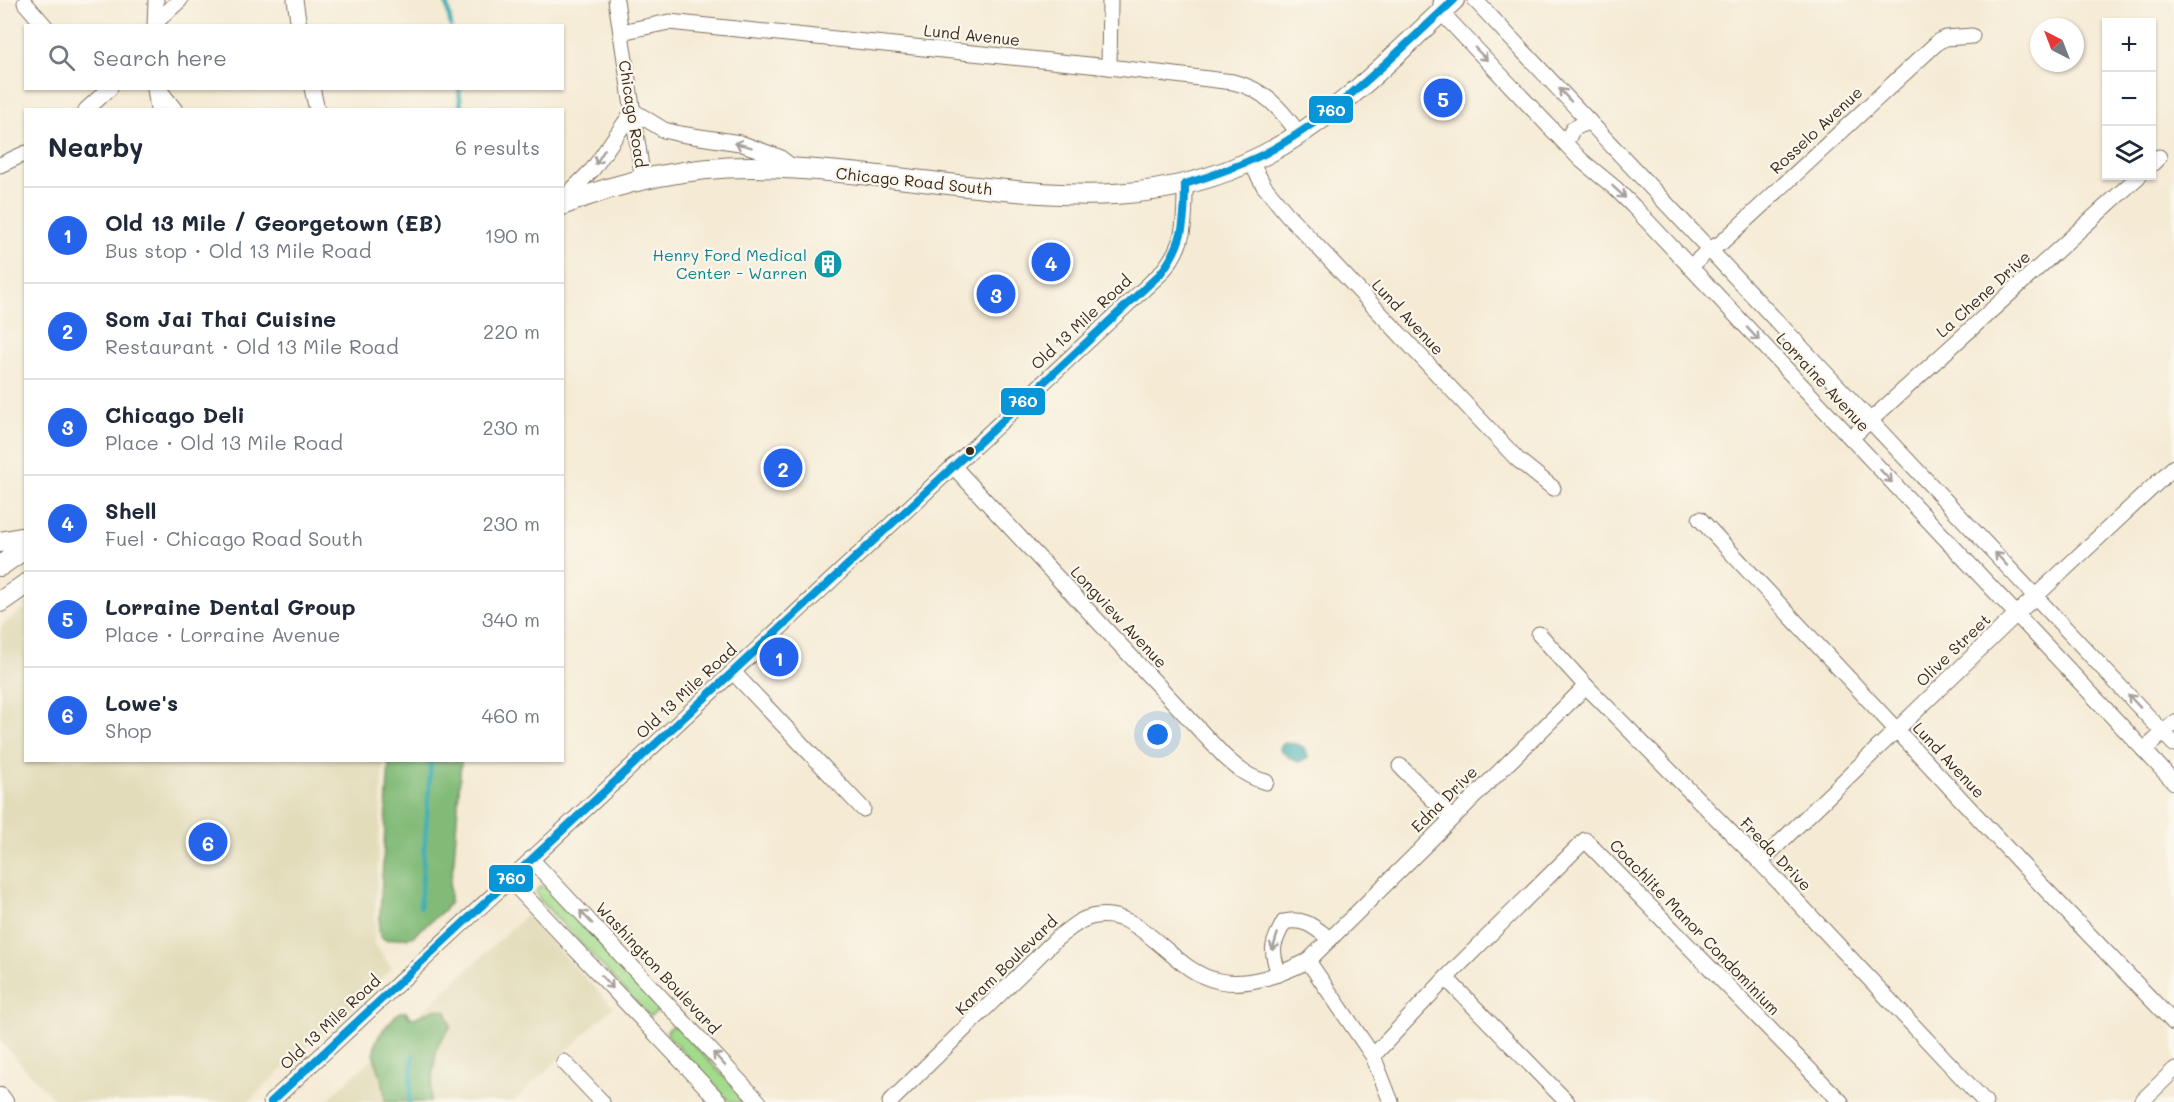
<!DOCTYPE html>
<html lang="en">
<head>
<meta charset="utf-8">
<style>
	:root { --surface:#fff; --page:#f2f2f3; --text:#1f2937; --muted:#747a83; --line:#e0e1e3; --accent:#2563eb }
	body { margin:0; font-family:Mali,sans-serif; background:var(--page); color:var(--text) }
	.controls { position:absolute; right:18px; top:18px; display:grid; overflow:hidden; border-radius:0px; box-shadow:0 2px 4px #0004 }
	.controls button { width:54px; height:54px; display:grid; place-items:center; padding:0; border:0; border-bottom:2px solid var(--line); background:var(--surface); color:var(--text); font:30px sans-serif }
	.compass { position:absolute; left:2030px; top:18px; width:54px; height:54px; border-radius:50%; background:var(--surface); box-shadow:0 2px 4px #0004; rotate:318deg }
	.you { position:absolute; left:1158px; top:735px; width:21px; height:21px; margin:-15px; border:4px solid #fff; border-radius:50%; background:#1a73e8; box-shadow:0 0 0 9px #1a73e833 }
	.badge { display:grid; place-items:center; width:39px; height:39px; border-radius:50%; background:var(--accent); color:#fff; font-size:20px; font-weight:700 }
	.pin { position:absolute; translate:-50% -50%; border:3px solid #fff; box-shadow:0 2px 6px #0006 }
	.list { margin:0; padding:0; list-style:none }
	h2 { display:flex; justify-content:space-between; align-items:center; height:78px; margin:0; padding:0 24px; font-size:26px }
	h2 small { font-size:20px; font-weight:400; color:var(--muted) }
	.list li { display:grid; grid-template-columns:39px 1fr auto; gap:18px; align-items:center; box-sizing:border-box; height:96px; padding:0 24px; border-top:2px solid var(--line) }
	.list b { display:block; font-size:22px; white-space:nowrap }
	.list p { margin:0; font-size:20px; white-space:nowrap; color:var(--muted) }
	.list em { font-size:20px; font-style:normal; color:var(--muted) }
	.icon { flex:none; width:33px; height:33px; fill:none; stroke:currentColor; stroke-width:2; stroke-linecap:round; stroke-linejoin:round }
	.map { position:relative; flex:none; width:2174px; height:1102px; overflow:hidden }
	.search { position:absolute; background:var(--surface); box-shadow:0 2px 4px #0004; left:24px; top:24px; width:540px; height:66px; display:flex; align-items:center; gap:15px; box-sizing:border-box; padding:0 21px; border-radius:0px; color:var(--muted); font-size:22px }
	.panel { position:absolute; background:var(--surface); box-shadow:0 2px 4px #0004; left:24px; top:108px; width:540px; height:654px; border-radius:0px }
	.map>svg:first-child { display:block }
	.built { fill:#e2dcba }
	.green { fill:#a3db8c; stroke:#6f8255; stroke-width:1.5 }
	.forest { fill:#82bb78; stroke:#5e724b; stroke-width:1.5 }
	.water { fill:#3badb4; stroke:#3b6c69; stroke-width:1.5 }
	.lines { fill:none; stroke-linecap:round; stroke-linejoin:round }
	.stream { stroke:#3badb4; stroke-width:4.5 }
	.minor-casing { stroke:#7c6e5e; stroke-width:17 }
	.major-casing { stroke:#7c6e5e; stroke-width:22 }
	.minor { stroke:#fff; stroke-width:15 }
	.major { stroke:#fff; stroke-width:20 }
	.bus-1-casing { stroke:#fbf7ec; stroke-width:12 }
	.bus-1 { stroke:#0696d7; stroke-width:8 }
	.oneway { stroke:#a79f9a }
	.bus-dot { fill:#3b2a1e; stroke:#fbf7ec; stroke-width:2 }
	.labels { text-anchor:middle; stroke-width:4.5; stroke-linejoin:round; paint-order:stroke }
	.street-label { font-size:16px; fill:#3b2a1e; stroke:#fbf7ec }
	.culture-label { font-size:16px; fill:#0d838f; stroke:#fbf7ec; text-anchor:end }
	.line-badge { stroke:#fbf7ec; stroke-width:2 }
	.badge-label { font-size:16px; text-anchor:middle; font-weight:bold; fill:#fff }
</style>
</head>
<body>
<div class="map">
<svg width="2174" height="1102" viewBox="0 0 2174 1102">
	<rect width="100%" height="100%" fill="#fbf7ec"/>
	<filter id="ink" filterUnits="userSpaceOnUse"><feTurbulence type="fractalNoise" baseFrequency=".0167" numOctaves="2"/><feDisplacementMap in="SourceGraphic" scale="12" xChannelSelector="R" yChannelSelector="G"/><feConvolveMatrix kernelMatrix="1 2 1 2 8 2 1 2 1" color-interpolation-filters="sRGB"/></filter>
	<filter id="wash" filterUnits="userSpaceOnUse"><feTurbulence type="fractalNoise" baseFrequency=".008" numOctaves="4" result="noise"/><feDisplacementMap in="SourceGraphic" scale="24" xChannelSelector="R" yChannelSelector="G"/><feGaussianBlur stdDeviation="1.35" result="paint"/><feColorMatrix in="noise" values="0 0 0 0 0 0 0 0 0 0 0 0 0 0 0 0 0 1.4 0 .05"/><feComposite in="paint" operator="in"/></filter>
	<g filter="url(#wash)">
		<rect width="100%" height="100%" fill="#f5ebd5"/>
		<g class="built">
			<polygon points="25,608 26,760 383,761 374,944 392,968 248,1102 56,1102 0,1041 0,627"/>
			<polygon points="526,915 613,1007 513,1102 325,1102"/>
		</g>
		<g class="green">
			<polygon points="541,886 548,888 657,1005 658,1011 650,1016 647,1014 540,900 536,891"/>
			<polygon points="672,1026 678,1028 748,1102 730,1102 668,1036 667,1031"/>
		</g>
		<g class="forest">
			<polygon points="389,761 461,761 454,860 450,883 450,902 445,909 412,937 386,940 381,937 379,931"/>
			<path d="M435 1009 446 1011 451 1026 441 1039 436 1050 430 1102H385C386 1062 356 1057 391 1021 396 1015 398 1011 406 1012L410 1017 414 1018Z"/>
		</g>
		<path class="water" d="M1285 743C1297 744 1305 743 1308 758L1298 762C1296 762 1282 752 1280 750L1281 746Z"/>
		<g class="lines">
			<g class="stream">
				<polyline points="446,0 451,26"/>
				<polyline points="459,88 461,110"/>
				<polyline points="420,907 431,760"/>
				<polyline points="409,1102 413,1055"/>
			</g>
		</g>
	</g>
	<g filter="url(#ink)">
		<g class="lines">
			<g class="minor-casing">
				<g id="minor">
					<polyline points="295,0 299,26"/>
					<polyline points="616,0 643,180"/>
					<polyline points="1475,0 2174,744"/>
					<polyline points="25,3 45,26"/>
					<polyline points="1441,3 1441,12 1581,160 1615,188 1634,207 2174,782"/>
					<polyline points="156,22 180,0"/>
					<polyline points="155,26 156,0"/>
					<path d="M621 32 669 22 1109 67 1233 82C1264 89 1281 109 1299 134"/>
					<polyline points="1109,67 1110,0"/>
					<polyline points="155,88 158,110"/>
					<polyline points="158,88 175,110"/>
					<polyline points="312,88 317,110"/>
					<polyline points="86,110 110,88"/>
					<polyline points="633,111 664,130 680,134 740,143 779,157 795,169"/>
					<polyline points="1565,143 1573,129 1589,121"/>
					<polyline points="1250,161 1264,186 1286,213 1517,459 1553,488"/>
					<polyline points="2152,164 2159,157"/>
					<polyline points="0,165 26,153"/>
					<polyline points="562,200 593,169 633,111"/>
					<polyline points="1690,267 1710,249 1721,243 1939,41 1946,38 1972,36"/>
					<polyline points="1851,438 2139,176"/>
					<path d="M953 466 1224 756C1238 769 1248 777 1266 782"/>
					<polyline points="1700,519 2027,870 2174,1023"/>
					<polyline points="1539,634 1586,686 1760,862 1985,1102"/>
					<polyline points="733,672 863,809"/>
					<polyline points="2144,750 2174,723"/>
					<polyline points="1400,766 1451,818"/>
					<polyline points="531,859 759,1102"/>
					<polyline points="1760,862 2008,622 2174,467"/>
					<polyline points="509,879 720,1102"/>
					<polyline points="1308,961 1373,1056 1391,1102"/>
					<path d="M1279 974C1270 949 1272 945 1284 922 1304 917 1314 927 1330 939"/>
					<polyline points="1446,978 1567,1102"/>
					<polyline points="1373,1056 1446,978 1585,840 1841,1102"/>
					<polyline points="564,1062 602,1102"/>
					<path d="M271 1102 1160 274C1186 245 1185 222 1185 184"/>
					<path d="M890 1102 1056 939C1067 931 1078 920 1091 917 1142 904 1170 972 1219 981 1249 987 1281 974 1308 961L1586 686"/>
					<polyline points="2141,1102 2174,1070"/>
				</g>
			</g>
			<g class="major-casing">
				<g id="major">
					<path d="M562 205C622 181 686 167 751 167 823 168 895 178 967 186 1073 198 1165 205 1264 155 1337 117 1394 55 1454 0"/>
					<polyline points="0,542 26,537"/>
					<polyline points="0,566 26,548"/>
					<polyline points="0,602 26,584"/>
					<polyline points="0,1098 3,1102"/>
				</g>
			</g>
			<use href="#minor" class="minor"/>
			<use href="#major" class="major"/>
			<g class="bus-1-casing">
				<g id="bus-1">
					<path d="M1185 184C1211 176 1237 167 1262 155 1335 117 1394 55 1454 0"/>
					<path d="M271 1102 1160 274C1184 244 1185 221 1185 184"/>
				</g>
			</g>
			<use href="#bus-1" class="bus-1"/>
		</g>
		<defs><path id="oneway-shaft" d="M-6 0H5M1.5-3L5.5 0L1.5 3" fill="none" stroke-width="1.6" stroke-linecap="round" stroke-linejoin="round" transform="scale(1.5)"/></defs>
		<g class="oneway">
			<use href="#oneway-shaft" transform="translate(1481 54) rotate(46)"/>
			<use href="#oneway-shaft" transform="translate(1565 95) rotate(-133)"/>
			<use href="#oneway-shaft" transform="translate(743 145) rotate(-165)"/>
			<use href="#oneway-shaft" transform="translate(600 157) rotate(122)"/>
			<use href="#oneway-shaft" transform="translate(1619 192) rotate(43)"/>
			<use href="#oneway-shaft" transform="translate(1753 334) rotate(47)"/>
			<use href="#oneway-shaft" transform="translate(1886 476) rotate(47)"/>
			<use href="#oneway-shaft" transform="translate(2001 559) rotate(-133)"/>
			<use href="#oneway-shaft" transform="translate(2134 701) rotate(-133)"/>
			<use href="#oneway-shaft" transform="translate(586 917) rotate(-133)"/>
			<use href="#oneway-shaft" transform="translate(1275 942) rotate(107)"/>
			<use href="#oneway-shaft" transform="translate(607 982) rotate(47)"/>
			<use href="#oneway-shaft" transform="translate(719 1059) rotate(-133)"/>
		</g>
	</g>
	<defs>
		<g id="building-disc" transform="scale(1.5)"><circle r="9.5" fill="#0f9aa8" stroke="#fbf7ec"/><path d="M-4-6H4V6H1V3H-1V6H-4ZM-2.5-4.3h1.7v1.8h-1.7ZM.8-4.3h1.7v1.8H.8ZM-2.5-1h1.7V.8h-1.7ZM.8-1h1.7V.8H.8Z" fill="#fff"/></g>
	</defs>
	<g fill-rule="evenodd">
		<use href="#building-disc" x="828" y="264"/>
	</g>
	<circle class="bus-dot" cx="970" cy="451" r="5"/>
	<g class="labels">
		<g class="street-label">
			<text transform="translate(972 35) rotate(6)" y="6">Lund Avenue</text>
			<text transform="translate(633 114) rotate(81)" y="6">Chicago Road</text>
			<text transform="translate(1816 130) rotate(-43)" y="6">Rosselo Avenue</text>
			<text transform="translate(914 181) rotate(6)" y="6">Chicago Road South</text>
			<text transform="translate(1983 294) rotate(-42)" y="6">La Chene Drive</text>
			<text transform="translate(1408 317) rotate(47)" y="6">Lund Avenue</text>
			<text transform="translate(1081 322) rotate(-43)" y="6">Old 13 Mile Road</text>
			<text transform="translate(1823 382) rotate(47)" y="6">Lorraine Avenue</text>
			<text transform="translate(1119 617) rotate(47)" y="6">Longview Avenue</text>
			<text transform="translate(1953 650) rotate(-44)" y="6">Olive Street</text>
			<text transform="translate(686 691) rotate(-43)" y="6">Old 13 Mile Road</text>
			<text transform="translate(1949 760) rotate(47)" y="6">Lund Avenue</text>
			<text transform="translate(1444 799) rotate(-45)" y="6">Edna Drive</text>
			<text transform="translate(1776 854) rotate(46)" y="6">Freda Drive</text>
			<text transform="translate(1695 927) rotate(46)" y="6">Coachlite Manor Condominium</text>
			<text transform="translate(1006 965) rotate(-44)" y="6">Karam Boulevard</text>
			<text transform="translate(658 968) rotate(47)" y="6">Washington Boulevard</text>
			<text transform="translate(330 1022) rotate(-43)" y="6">Old 13 Mile Road</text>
		</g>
		<g class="culture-label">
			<text x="807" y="261">Henry Ford Medical<tspan x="807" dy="18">Center - Warren</tspan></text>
		</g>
	</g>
	<g class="line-badge">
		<rect x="1308" y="95" width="46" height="29" rx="6" fill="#0696d7"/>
		<rect x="1000" y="387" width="46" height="29" rx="6" fill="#0696d7"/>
		<rect x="488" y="864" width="46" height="29" rx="6" fill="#0696d7"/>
	</g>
	<g class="badge-label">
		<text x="1331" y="116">760</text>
		<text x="1023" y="407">760</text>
		<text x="511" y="884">760</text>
	</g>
</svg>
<div class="controls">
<button>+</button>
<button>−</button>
<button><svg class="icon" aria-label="layers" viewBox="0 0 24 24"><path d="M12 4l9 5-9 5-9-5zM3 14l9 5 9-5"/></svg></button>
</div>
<svg class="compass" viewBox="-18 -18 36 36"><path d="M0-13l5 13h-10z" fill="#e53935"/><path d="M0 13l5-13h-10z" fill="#747a83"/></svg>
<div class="you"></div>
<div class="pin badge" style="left:779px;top:657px">1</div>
<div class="pin badge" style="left:783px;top:468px">2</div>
<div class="pin badge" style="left:996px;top:294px">3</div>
<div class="pin badge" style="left:1051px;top:262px">4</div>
<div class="pin badge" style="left:1443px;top:98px">5</div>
<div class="pin badge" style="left:208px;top:842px">6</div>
<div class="search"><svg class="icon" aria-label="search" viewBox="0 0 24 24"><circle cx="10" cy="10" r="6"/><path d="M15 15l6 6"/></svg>Search here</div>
<section class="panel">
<h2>Nearby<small>6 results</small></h2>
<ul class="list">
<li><span class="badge">1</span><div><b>Old 13 Mile / Georgetown (EB)</b><p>Bus stop · Old 13 Mile Road</p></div><em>190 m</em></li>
<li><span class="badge">2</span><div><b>Som Jai Thai Cuisine</b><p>Restaurant · Old 13 Mile Road</p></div><em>220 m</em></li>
<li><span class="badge">3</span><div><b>Chicago Deli</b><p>Place · Old 13 Mile Road</p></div><em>230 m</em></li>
<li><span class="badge">4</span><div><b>Shell</b><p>Fuel · Chicago Road South</p></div><em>230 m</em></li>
<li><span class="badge">5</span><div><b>Lorraine Dental Group</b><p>Place · Lorraine Avenue</p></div><em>340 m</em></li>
<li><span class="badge">6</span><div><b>Lowe's</b><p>Shop</p></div><em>460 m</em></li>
</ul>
</section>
</div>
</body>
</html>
